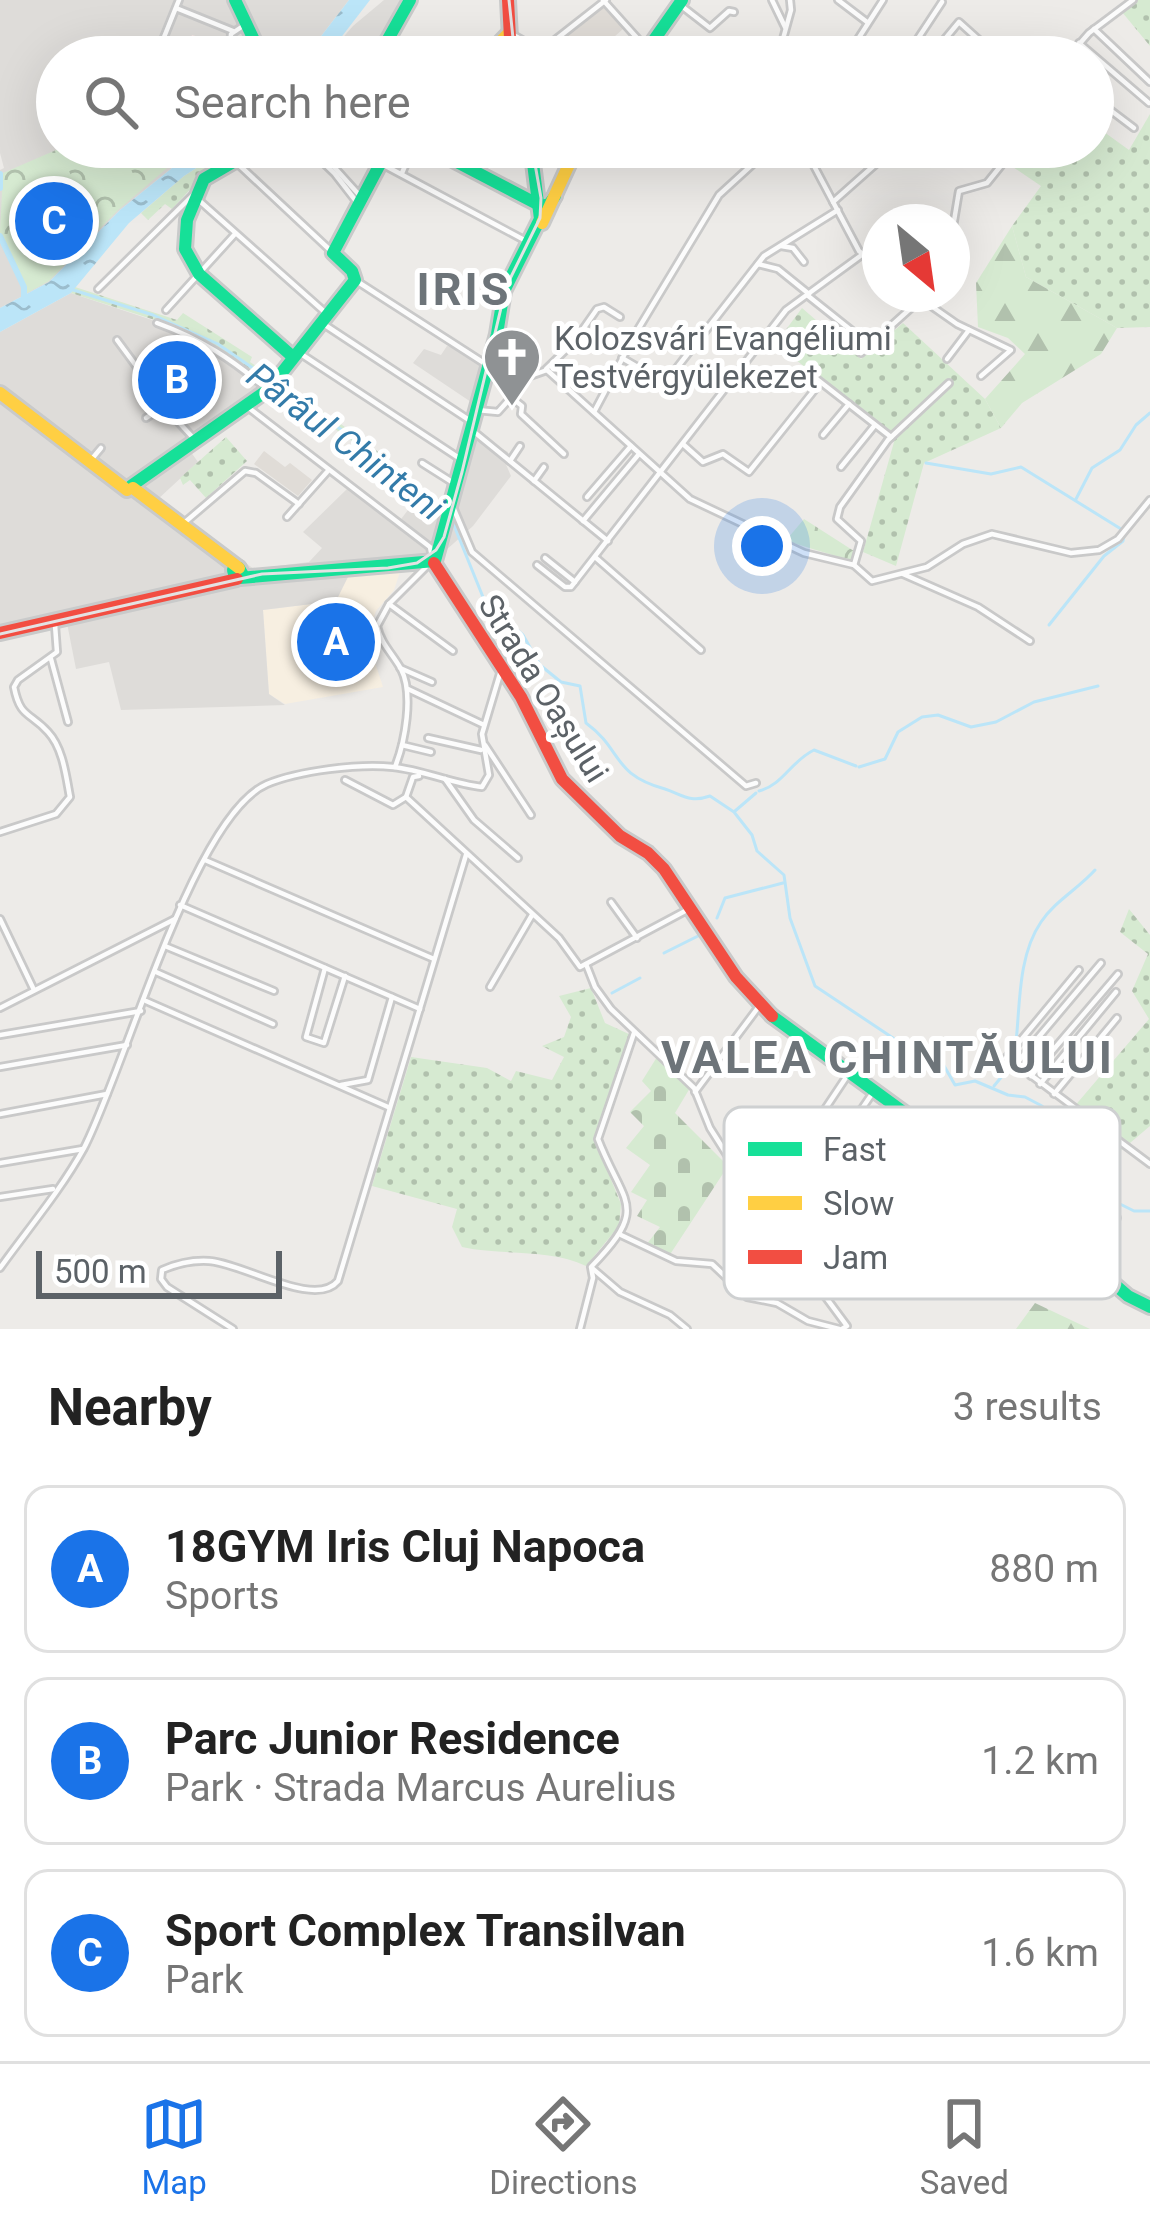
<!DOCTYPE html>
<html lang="en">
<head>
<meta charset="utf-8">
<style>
	:root { --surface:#fff; --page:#f2f2f2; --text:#222; --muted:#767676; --line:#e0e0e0; --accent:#1a73e8 }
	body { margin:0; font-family:Roboto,sans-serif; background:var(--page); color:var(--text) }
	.compass { position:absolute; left:862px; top:204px; width:108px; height:108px; border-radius:50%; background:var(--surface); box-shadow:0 12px 48px #0002; rotate:151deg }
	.scale { position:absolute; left:36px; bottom:30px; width:246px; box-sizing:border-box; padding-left:12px; border:6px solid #5c6267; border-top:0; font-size:33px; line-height:42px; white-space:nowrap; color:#5c6267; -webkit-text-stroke:9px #fff; paint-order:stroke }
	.you { position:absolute; left:762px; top:546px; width:42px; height:42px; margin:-30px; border:9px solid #fff; border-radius:50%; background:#1a73e8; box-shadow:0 0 0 18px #1a73e833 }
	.badge { display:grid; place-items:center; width:78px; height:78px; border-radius:50%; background:var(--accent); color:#fff; font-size:39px; font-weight:700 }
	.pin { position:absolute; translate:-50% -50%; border:6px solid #fff; box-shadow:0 3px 12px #0006 }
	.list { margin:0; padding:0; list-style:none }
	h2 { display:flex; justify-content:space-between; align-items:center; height:156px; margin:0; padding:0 48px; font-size:51px }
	h2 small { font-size:39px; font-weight:400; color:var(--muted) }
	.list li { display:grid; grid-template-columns:78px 1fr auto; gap:36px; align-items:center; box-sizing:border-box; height:168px; margin:0 24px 24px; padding:0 24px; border:3px solid var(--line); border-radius:24px }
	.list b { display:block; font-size:45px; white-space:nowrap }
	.list p { margin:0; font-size:39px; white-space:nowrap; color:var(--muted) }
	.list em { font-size:39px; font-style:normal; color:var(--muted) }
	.icon { flex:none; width:66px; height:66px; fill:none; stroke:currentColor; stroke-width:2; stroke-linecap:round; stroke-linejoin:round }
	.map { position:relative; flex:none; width:1150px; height:1329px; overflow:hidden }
	.search { position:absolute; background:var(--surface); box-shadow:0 12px 48px #0002; left:36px; right:36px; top:36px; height:132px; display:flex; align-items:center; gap:30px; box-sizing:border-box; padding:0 42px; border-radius:66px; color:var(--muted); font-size:45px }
	.sheet { height:732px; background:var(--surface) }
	nav { display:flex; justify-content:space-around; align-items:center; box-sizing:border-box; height:168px; border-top:3px solid var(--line); background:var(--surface); font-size:33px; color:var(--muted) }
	nav a { display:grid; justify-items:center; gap:6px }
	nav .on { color:var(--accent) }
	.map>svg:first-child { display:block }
	.commercial { fill:#f7efe1 }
	.industrial { fill:#dedcd9 }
	.education { fill:#e0dcd7 }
	.medical { fill:#f6e5e4 }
	.grass { fill:url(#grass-dots) }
	.forest { fill:url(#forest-firs) }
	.cemetery { fill:url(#cemetery-stones) }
	.park { fill:url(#park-crowns) }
	.garden { fill:#d6ead1 }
	.water { fill:url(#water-ripples) }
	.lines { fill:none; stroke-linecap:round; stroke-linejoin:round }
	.stream { stroke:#bbe5f8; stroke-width:3 }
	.canal { stroke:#bbe5f8; stroke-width:6 }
	.street-casing { stroke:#c9c9c9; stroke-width:10 }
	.fast-casing { stroke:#c9caca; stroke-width:18 }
	.slow-casing { stroke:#c9caca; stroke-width:18 }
	.jam-casing { stroke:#c9caca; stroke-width:18 }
	.street { stroke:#fcfcfc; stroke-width:4.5 }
	.fast { stroke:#16e098; stroke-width:12 }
	.slow { stroke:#ffcf43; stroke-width:12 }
	.jam { stroke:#f24e42; stroke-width:12 }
	.tram { stroke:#e3e2e3; stroke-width:3 }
	.labels { text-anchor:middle; stroke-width:10; stroke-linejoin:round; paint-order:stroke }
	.poi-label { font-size:33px; fill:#5c6267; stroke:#fff; text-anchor:start }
	.street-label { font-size:33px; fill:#5c6267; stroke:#fff }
	.water-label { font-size:36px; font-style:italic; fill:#337ba9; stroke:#fff }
	.district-label { font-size:45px; font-weight:bold; letter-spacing:3px; fill:#6d7479; stroke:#fff }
	.key { fill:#fff; stroke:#ced0d1; stroke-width:3 }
	.key-label { font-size:33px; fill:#5c6267 }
</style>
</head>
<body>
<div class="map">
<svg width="1150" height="1329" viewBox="0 0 1150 1329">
	<defs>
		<pattern id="grass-dots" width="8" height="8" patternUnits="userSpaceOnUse" patternTransform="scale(3)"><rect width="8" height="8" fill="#d6ead1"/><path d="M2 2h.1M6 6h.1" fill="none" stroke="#b1c1ad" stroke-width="1.8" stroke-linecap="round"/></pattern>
		<pattern id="forest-firs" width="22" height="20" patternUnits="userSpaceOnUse" patternTransform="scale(3)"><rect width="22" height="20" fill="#d6ead1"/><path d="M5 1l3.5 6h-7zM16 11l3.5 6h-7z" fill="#b1c1ad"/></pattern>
		<pattern id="cemetery-stones" width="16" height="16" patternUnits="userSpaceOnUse" patternTransform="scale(3)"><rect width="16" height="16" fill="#d6ead1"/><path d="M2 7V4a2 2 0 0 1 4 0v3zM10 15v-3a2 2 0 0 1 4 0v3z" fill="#b1c1ad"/></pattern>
		<pattern id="park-crowns" width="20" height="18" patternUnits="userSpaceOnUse" patternTransform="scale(3)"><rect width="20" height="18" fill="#d6ead1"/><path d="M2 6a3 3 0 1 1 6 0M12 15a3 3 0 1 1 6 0" fill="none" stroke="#b1c1ad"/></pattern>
		<pattern id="water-ripples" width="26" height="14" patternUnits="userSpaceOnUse" patternTransform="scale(3)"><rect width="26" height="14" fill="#bbe5f8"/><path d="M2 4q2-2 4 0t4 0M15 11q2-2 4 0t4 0" fill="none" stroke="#9bbdcd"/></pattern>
	</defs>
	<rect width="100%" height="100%" fill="#edebe8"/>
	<polygon class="commercial" points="401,569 394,590 376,611 370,628 370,647 383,687 285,704 269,694 263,610 336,601 348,575"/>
	<g class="industrial">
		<polygon points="0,0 349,0 305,57 57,57 57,147 198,147 120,210 49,282 0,308 0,170 4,168 0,153"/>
		<polygon points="384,0 406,0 373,57 326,57 353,26"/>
		<polygon points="71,293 200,336 269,384 188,448 198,462 157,500 254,569 309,562 322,548 303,532 348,488 398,523 418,497 442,517 474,404 413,363 424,349 441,355 447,346 453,347 486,367 473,433 508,452 505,462 511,476 473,526 435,560 349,575 336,601 263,610 269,694 285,705 121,710 109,662 76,669 65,613 0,628 0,332"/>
	</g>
	<g class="education">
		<polygon points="604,5 624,28 614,37 621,46 609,57 566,57 568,52 558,41"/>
		<polygon points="264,451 285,467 290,463 312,480 298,496 254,464"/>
	</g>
	<polygon class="medical" points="192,35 232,47 229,57 183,57"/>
	<g class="grass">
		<polygon points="1136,0 1150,0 1150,46 1122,12"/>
		<polygon points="1150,114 1150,327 1117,328 1026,277 1012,226 1041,186 1010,165 1022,147 1093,147 1093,124 1129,150"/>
		<polygon points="229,147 251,147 209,169 172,209 165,204 148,220 141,213 184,176"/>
		<polygon points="75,287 177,320 183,313 252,357 250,362 364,440 447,510 443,518 352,441 217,346 161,322 71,293"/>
		<polygon points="802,308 861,359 903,323 985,399 1001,428 924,463 896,566 863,552 894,442 776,343"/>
		<polygon points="226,437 247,461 206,498 190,480 183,485 180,478"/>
		<polygon points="1129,909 1150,935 1150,1126 1097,1171 1067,1115 1149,1019 1132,991 1148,954 1120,932"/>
		<path d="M591 988 605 1023 631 1035 594 1138 621 1204 619 1226 586 1266C549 1248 502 1256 462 1247L452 1227 457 1209 372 1186 411 1057 487 1068 511 1081 516 1071 552 1080 564 1057 542 1046 564 1037 571 1017 559 996Z"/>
	</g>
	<g class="forest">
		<polygon points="1012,226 1026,277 1117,328 1101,354 1022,403 1001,428 985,399 1025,354 1008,338 978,327 976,283"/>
		<polygon points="1035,1303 1090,1329 1016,1329"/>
	</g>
	<polygon class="cemetery" points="657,1057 690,1088 675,1113 728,1166 669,1256 646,1245 660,1227 637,1216 647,1200 631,1192 650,1165 626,1148 644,1126 630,1112 651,1091 642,1081"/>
	<g class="park">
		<polygon points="63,147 165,147 173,163 118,210 49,281 27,293 0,232 3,173"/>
		<polygon points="804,519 857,553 852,561 790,542 788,538"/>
	</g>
	<g class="garden">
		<polygon points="75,147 122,147 135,179 97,196"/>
		<polygon points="63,157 78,192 50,205 33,170"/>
		<polygon points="35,186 68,256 24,277 14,253 22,248 2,200"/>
	</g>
	<g class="water">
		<polygon points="349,0 370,0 326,57 305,57"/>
		<polygon points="198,147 229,147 184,176 129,223 71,293 0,332 0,308 49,282 120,210"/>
	</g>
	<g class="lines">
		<g class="stream">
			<polyline points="70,289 153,315 218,344 349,435 443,512"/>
			<polyline points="926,463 991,474 1021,467 1121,529"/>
			<polyline points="1076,499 1092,468 1120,450 1136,425 1150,413"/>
			<path d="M451 518 485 602 523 635 540 665 561 682 580 686 586 723C623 750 611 774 665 789 683 795 690 803 710 796L734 812 752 835 757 851 784 875 790 918 815 986 914 1052 943 1064 955 1085 975 1081 1008 1095 1025 1097 1042 1106 1054 1120 1070 1126 1080 1159 1092 1170 1102 1195 1134 1211H1150"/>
			<polyline points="1049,625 1104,556 1123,541 1125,532"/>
			<polyline points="859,767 885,759 898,732 922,717 938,715 971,727 996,722 1034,702 1098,686"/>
			<path d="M759 791C783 785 791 761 814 750L856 766"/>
			<polyline points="735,811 756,793"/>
			<polyline points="717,918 725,898 783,883"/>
			<polyline points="664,953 702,934"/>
			<polyline points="612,993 640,978"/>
			<path d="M1014 1059C1021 1017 1015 960 1041 922 1055 901 1078 889 1095 870"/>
			<polyline points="994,1086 1012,1064"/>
		</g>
		<g class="canal">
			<polyline points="0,174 0,188"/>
			<polyline points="0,236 24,287 24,305"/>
		</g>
		<g class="street-casing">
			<g id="street">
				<polyline points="603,0 647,49"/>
				<polyline points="772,0 785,27"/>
				<polyline points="838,0 867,22"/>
				<polyline points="942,2 917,40 935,51 959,22 989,49 983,57"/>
				<polyline points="679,4 710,28 729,11 734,12"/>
				<polyline points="176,8 233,31"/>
				<polyline points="1094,29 1150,82"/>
				<polyline points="510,33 552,57"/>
				<polyline points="1079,43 1149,103"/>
				<polyline points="541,51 606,0"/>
				<polyline points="156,57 179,0"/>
				<polyline points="229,57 231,34 246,24"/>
				<polyline points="778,57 791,10 790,0"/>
				<polyline points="858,57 851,50 883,0"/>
				<polyline points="1068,57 1089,33 1133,0"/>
				<polyline points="1093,97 1134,128"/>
				<polyline points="307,147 335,174 359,205"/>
				<polyline points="316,147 362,198"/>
				<polyline points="804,147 859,251 880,268"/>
				<polyline points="380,163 528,242"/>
				<polyline points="238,164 330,250"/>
				<polyline points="402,173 413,147"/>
				<polyline points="833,202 895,147"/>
				<polyline points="893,219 897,222"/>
				<polyline points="952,233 959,191 987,183 1016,147"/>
				<polyline points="781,246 793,248 804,262"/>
				<polyline points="758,264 778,269 809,294"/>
				<polyline points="355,280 487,365"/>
				<polyline points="98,289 193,195 328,315"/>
				<polyline points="914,294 957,324 1011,350 981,376"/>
				<polyline points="807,295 866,342"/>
				<polyline points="166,310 235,234"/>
				<path d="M157 323C201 339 232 359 268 390"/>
				<polyline points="322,323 472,422"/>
				<polyline points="117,340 173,416 196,441"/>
				<polyline points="298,352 459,458"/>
				<polyline points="861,353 921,299"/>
				<polyline points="622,358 665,383 764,256 838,210"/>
				<polyline points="947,359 969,330"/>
				<polyline points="546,369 574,342 597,309 604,307 620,317"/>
				<polyline points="149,382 182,360"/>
				<polyline points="732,384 768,387 809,373 891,437"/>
				<polyline points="513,399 522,406 521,414 564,454"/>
				<polyline points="249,408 430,547 431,552"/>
				<polyline points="477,410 498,412 530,376 547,370 690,499 804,553 854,565 872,581 927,567 963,544 992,534 1071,553 1099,550 1118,539 1150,500"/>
				<polyline points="594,412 637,331 719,195 754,163 764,147"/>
				<polyline points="146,418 202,381"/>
				<polyline points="473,431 608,541"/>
				<polyline points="823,435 849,404"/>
				<polyline points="684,445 703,462 723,454 749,472 820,383"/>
				<polyline points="91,460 101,448"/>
				<polyline points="510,461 520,446"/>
				<polyline points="422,463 452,482"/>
				<polyline points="841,467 875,425"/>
				<polyline points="534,481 544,467"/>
				<polyline points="587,497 631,446"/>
				<polyline points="453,507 472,552 746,786 756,783"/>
				<polyline points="287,517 327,472"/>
				<polyline points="583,521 639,454"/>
				<polyline points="184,523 245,471 256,473 299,504"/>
				<polyline points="595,557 701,650"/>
				<polyline points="545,558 575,582"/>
				<polyline points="537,565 565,587 571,587 786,310 863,254"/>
				<polyline points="854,565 861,541 837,519 840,507 888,440 949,383"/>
				<polyline points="903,574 978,607 1030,641"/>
				<polyline points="389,604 453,651"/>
				<polyline points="51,659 68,722"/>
				<polyline points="400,668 432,682"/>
				<polyline points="408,689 484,725"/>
				<polyline points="428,738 481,750"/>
				<polyline points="402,745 431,752"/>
				<polyline points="485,745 531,815"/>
				<path d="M395 767C405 742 414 694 401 669 392 653 381 644 377 626L389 604 426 567"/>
				<polyline points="445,779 474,820 518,858"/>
				<polyline points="345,780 393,805 406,797 413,777 419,776"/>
				<polyline points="406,797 559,938 580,967 687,910"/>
				<path d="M0 832 56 814 70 797C66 776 63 748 48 732 30 712 20 718 14 687L18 680 57 652 55 625"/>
				<polyline points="205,860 434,959"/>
				<polyline points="611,902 637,938"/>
				<polyline points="180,905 420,1009"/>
				<polyline points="0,919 34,990"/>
				<polyline points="165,946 274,991"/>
				<polyline points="1101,963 1016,1064 1150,1164"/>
				<polyline points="586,964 595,987 611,1009 694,1088 710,1128 729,1158 730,1192 740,1227 791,1274 819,1288 847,1326 842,1329"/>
				<polyline points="325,968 306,1037 324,1043 345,976"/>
				<polyline points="156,972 273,1024"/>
				<polyline points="490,987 532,915"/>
				<polyline points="146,1001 388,1107"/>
				<polyline points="0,1008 175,919"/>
				<polyline points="0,1035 141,1011"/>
				<polyline points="1006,1058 1079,970"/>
				<polyline points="0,1067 127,1045"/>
				<polyline points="1031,1076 1118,974"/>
				<polyline points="1040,1084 1116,992"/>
				<polyline points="341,1085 368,1080 392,997"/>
				<polyline points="695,1092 760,1005"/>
				<polyline points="1054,1094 1117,1018"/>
				<polyline points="0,1114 107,1094"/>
				<polyline points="922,1126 902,1159 927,1178 929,1184 959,1203 981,1173"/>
				<polyline points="809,1133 849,1073"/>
				<polyline points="936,1135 982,1113 1006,1133"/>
				<polyline points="824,1146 847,1114 861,1110 874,1091"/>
				<polyline points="0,1163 83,1149"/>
				<polyline points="990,1176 1029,1122"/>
				<polyline points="0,1197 53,1189"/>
				<polyline points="1015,1197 1063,1132"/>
				<polyline points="959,1203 995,1232"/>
				<polyline points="1055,1233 1083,1196"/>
				<polyline points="621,1235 676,1261 712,1264 747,1297 777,1303 808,1321 839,1329"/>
				<polyline points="1073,1245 1102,1207"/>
				<polyline points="1092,1265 1117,1218 1102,1183 1115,1138"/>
				<path d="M0 1268C28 1229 61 1190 84 1148 125 1069 193 816 267 784 298 771 360 763 393 767 423 770 453 784 482 787L489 775 482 734 502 667"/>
				<polyline points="592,1268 620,1292 670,1315 687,1329"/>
				<polyline points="786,1270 845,1183"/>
				<path d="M233 1329 167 1287 161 1279 162 1270C176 1264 193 1260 209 1261 243 1263 315 1309 338 1281L466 855"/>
				<path d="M580 1329 593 1278 591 1267C650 1206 624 1206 598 1139L634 1033"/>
			</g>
		</g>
		<g class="fast-casing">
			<g id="fast">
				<polyline points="235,0 262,57"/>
				<polyline points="378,57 410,0"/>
				<polyline points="642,57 682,0"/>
				<polyline points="259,147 204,179 187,220 185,249 199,274 293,357"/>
				<polyline points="428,147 541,206 549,204 555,196"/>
				<polyline points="131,486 269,389 355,280 352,271 333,253 389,147"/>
				<polygon points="239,568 243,575 235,578 233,570"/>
				<polyline points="240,578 435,561 497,334 504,291 540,219 531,147"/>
				<polyline points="772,1016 976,1165 1128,1296 1150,1307"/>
			</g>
		</g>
		<g class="slow-casing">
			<g id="slow">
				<polyline points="486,57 509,33"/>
				<polyline points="542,223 577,147"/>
				<polyline points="0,393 127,490"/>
				<polyline points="133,488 239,568"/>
			</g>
		</g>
		<g class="jam-casing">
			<g id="jam">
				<polyline points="508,0 511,57"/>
				<polyline points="434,563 521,697 562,779 620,836 648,853 664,869 736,977 772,1016"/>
				<polyline points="0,633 237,579"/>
			</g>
		</g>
		<use href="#street" class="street"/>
		<use href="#fast" class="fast"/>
		<use href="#slow" class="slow"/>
		<use href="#jam" class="jam"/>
		<g class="tram">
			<polyline points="509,0 515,57"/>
			<polyline points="0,634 262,574 388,568 417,563 436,550 444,537 462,472 506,287 540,218 541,198 532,147"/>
		</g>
	</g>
	<defs>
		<g id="church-pin" transform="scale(3)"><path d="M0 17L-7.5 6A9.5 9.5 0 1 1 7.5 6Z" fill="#8f9294" stroke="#fff"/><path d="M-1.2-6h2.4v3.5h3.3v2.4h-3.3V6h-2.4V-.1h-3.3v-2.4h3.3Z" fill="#fff"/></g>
	</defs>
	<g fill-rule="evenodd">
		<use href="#church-pin" x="512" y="357"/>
	</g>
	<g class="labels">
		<g class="poi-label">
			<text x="554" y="350">Kolozsvári Evangéliumi<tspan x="554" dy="38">Testvérgyülekezet</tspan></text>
		</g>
		<g class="street-label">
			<text transform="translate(544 688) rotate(58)" y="12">Strada Oașului</text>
		</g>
		<g class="water-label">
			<text transform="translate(346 441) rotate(37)" y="13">Pârâul Chinteni</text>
		</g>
		<g class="district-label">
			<text x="464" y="305">IRIS</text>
			<text x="888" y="1073">VALEA CHINTĂULUI</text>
		</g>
	</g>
	<rect x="724" y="1107" width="396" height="192" rx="18" class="key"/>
	<rect x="748" y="1142" width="54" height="14" fill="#16e098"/>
	<rect x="748" y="1196" width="54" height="14" fill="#ffcf43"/>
	<rect x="748" y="1250" width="54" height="14" fill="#f24e42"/>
	<g class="key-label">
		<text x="823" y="1161">Fast</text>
		<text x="823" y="1215">Slow</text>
		<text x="823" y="1269">Jam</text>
	</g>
</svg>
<svg class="compass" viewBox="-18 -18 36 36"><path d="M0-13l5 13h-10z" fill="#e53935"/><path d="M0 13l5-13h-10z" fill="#767676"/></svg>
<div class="scale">500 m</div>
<div class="you"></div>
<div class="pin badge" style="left:336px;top:642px">A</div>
<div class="pin badge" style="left:177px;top:380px">B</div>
<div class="pin badge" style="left:54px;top:221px">C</div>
<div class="search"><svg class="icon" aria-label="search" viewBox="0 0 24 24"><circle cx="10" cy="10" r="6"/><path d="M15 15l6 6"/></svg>Search here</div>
</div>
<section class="sheet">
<h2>Nearby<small>3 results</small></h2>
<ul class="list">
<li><span class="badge">A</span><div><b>18GYM Iris Cluj Napoca</b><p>Sports</p></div><em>880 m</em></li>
<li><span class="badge">B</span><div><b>Parc Junior Residence</b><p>Park · Strada Marcus Aurelius</p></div><em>1.2 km</em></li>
<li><span class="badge">C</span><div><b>Sport Complex Transilvan</b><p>Park</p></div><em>1.6 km</em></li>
</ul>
</section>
<nav>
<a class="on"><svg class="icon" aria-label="map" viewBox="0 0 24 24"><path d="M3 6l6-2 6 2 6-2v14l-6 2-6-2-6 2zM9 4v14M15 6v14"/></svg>Map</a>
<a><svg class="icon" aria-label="directions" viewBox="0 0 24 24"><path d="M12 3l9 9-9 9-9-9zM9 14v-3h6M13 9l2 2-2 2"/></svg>Directions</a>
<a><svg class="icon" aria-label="saved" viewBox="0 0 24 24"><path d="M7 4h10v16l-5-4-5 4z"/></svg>Saved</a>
</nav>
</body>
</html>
